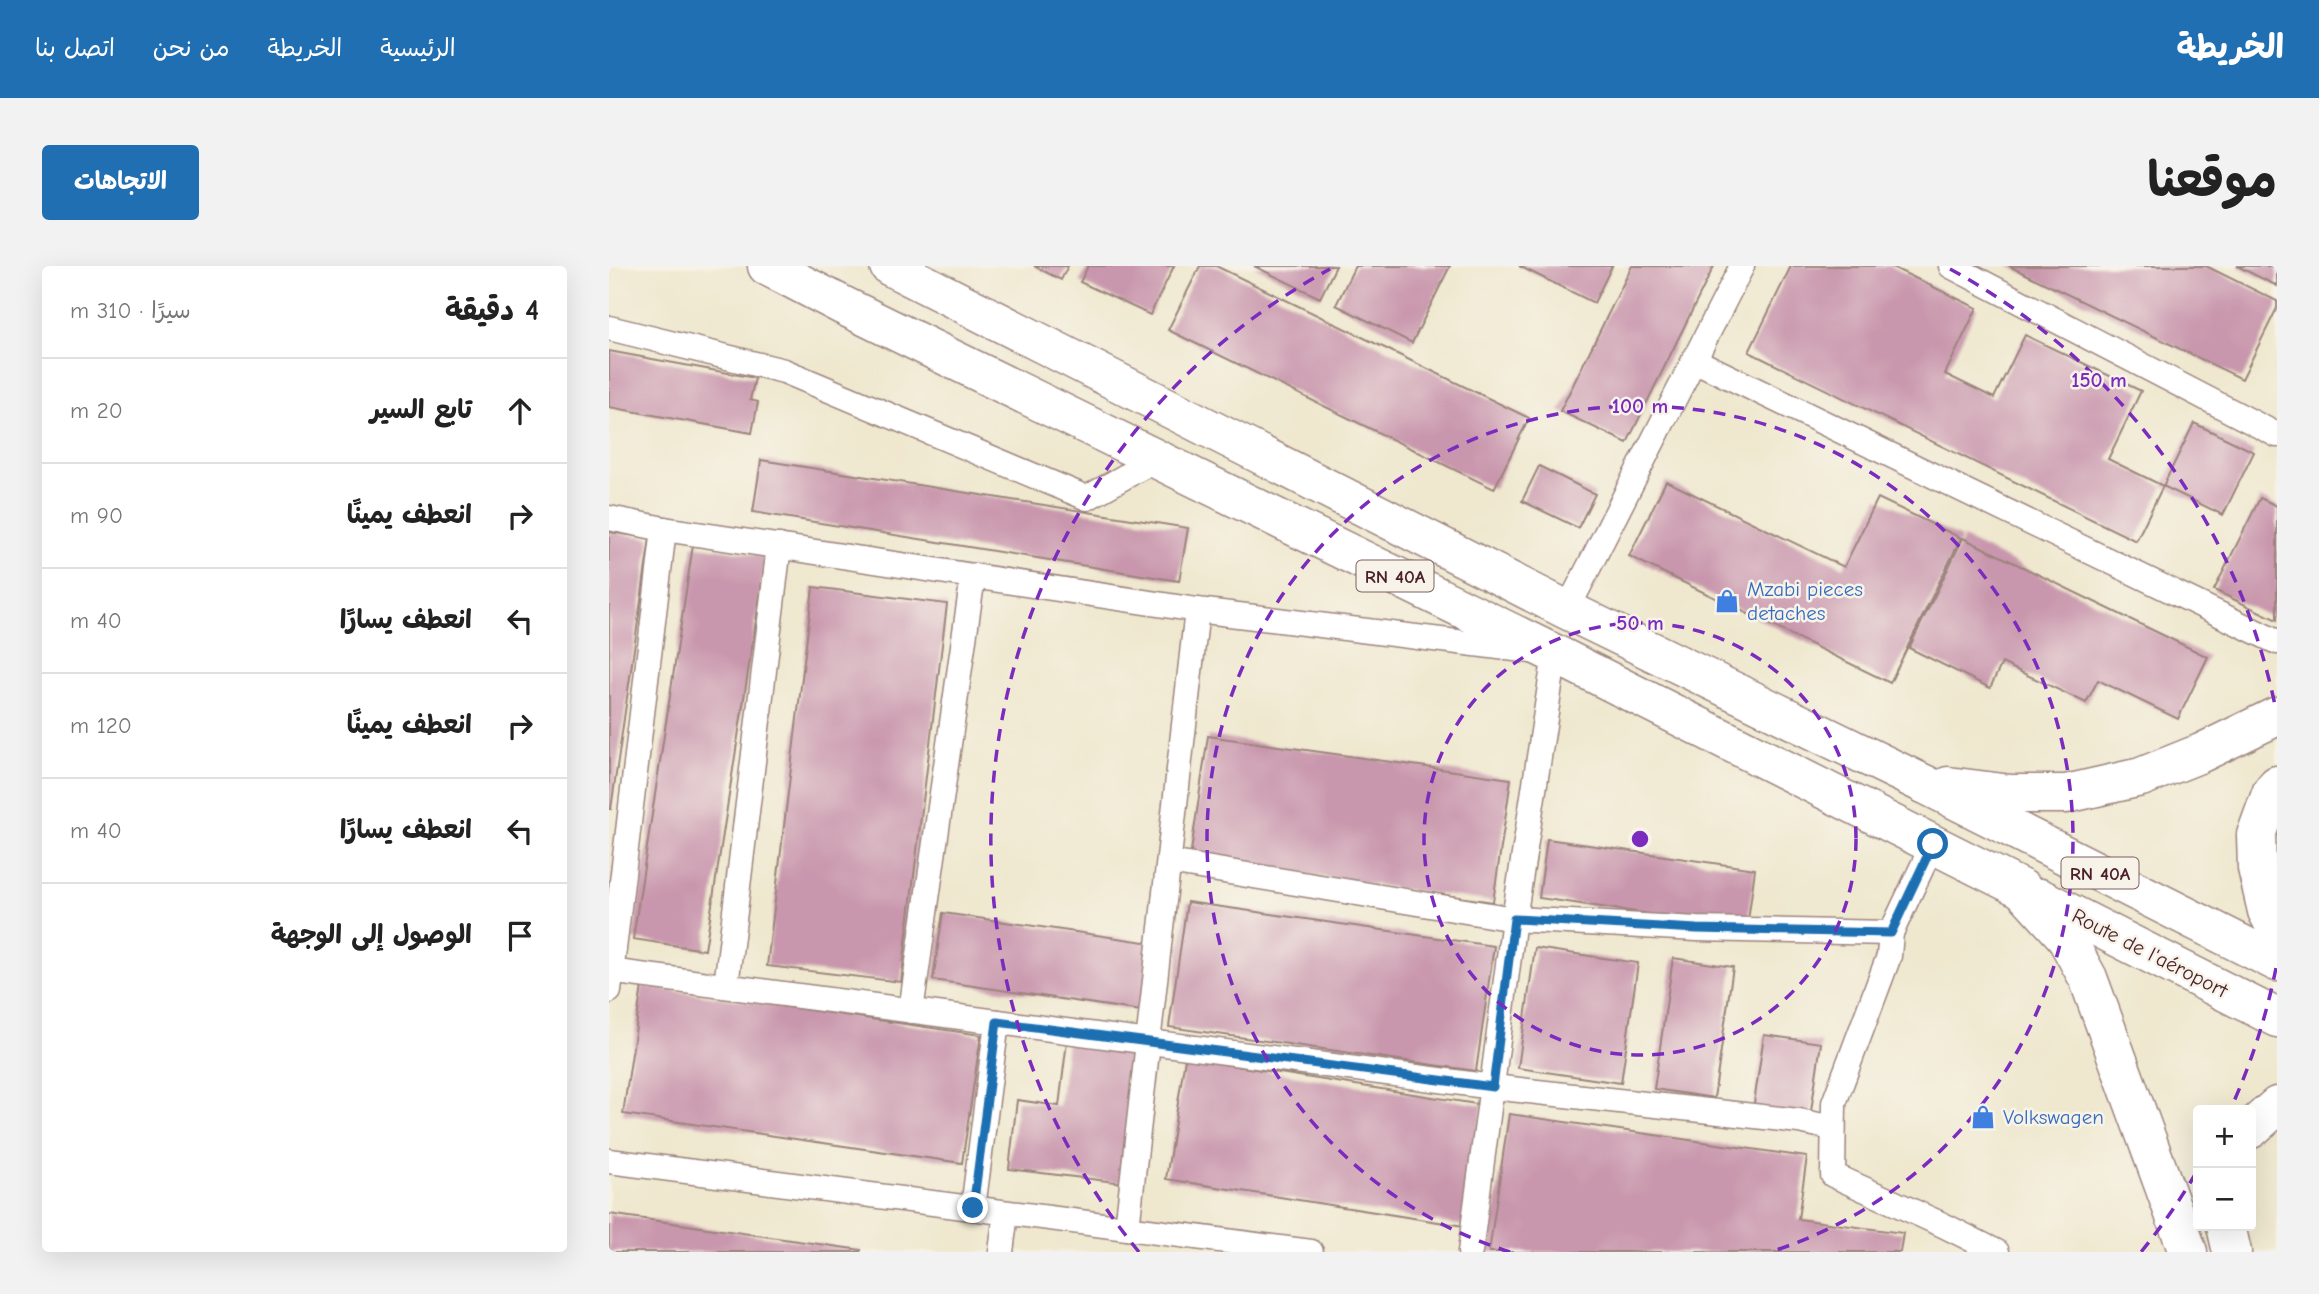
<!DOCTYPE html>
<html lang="ar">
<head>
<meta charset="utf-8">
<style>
	:root { --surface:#fff; --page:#f2f2f2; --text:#222; --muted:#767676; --line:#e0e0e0; --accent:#1f6fb2 }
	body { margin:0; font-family:"Comic Neue","Playpen Sans Arabic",sans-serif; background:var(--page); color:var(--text); direction:rtl }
	.controls { position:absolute; right:21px; bottom:21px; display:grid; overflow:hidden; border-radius:7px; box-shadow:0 7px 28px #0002 }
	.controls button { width:63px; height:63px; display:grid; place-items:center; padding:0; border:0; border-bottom:2px solid var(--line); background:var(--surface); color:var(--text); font:35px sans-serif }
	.stop { position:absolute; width:21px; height:21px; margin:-16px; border:5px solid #1f6fb2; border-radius:50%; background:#fff }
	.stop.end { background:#1f6fb2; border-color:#fff; box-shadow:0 2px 7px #0008 }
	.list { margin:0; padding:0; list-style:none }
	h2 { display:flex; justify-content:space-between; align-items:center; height:91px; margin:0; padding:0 28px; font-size:30px }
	h2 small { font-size:23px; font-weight:400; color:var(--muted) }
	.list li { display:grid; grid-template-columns:46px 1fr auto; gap:21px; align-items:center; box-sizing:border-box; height:105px; padding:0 28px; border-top:2px solid var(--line) }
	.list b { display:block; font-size:26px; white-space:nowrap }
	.list em { font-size:23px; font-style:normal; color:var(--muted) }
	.icon { flex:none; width:38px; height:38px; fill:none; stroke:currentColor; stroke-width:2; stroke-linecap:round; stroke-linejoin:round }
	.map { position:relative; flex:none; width:1668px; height:986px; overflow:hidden; direction:ltr; border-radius:7px }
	header { display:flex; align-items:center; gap:42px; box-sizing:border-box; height:98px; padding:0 35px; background:var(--accent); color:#fff }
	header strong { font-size:33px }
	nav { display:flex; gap:38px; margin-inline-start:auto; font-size:24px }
	.intro { display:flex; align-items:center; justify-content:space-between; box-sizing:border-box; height:168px; padding:0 42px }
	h1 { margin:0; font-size:49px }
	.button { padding:18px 32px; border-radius:7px; background:var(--accent); color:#fff; font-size:24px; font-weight:700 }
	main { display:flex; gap:42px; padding:0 42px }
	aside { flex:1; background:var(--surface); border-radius:7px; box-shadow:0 7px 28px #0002 }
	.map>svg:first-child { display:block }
	.building { fill:#c997ad }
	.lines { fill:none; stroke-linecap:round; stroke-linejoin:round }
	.minor-casing { stroke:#9c847d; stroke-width:27 }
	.primary-casing { stroke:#9c847d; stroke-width:41 }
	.trunk-casing { stroke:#9c847d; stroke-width:41 }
	.minor { stroke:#fff; stroke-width:24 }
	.primary { stroke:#fff; stroke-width:38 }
	.trunk { stroke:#fff; stroke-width:38 }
	.route { stroke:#1f6fb2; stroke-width:9 }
	.ring { fill:none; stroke:#7b2cbf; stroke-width:3.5; stroke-dasharray:12 9 }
	.labels { text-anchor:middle; stroke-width:5; stroke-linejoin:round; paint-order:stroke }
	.shield { fill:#f7f3e8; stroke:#7e5f64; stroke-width:2 }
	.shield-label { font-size:19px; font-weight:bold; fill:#4a1f2b }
	.shop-label { font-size:21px; fill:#366cbe; stroke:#f7f3e8; text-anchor:start }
	.street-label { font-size:21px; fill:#4a1f2b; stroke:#f7f3e8 }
	.centre { fill:#7b2cbf; stroke:#f7f3e8; stroke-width:3.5 }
	.ring-label { font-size:21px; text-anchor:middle; font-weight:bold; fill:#7b2cbf; stroke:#f7f3e8; stroke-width:5; stroke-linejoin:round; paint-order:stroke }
</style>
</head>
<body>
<header>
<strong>الخريطة</strong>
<nav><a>الرئيسية</a><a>الخريطة</a><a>من نحن</a><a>اتصل بنا</a></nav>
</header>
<div class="intro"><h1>موقعنا</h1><a class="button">الاتجاهات</a></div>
<main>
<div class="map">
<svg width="1668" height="986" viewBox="0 0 1668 986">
	<rect width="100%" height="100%" fill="#f7f3e8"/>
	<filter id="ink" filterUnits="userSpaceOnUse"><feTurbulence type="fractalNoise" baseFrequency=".0143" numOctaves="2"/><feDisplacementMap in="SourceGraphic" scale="14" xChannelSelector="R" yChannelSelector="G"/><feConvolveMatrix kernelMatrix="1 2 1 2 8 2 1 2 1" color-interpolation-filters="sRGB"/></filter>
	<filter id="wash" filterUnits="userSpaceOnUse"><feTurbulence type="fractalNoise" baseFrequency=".00686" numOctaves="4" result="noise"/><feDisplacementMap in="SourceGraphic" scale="28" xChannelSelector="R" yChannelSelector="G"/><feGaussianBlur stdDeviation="1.57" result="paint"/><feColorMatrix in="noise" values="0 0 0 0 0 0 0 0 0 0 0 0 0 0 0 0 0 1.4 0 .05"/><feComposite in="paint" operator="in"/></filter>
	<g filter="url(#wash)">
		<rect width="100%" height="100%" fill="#efe8cf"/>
		<g id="blocks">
			<g class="building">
				<polygon points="425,0 459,0 452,14"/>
				<polygon points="479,0 565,0 541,49 471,16"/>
				<polygon points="591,0 607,0 920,152 885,223 559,64"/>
				<polygon points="645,0 727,0 711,32"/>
				<polygon points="746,0 841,0 803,77 727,39"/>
				<polygon points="910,0 1003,0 985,37"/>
				<polygon points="1023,0 1105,0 1018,177 951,145"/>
				<polygon points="1182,0 1281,0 1368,42 1336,108 1385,132 1416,69 1532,125 1499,193 1554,220 1527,275 1140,86"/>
				<polygon points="1400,0 1597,0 1668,35 1668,42 1633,113"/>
				<polygon points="1628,0 1668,0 1668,20"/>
				<polygon points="0,85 146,112 141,134 149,136 143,167 0,141"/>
				<polygon points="1585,157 1645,186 1614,249 1554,220"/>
				<polygon points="152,194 579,262 570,315 144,246"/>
				<polygon points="930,200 986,228 969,262 913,235"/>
				<polygon points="1057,215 1235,301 1269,232 1352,272 1281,417 1020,290"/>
				<polygon points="1651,232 1668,240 1668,354 1605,324"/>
				<polygon points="0,266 41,272 2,543 0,543"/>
				<polygon points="1354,272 1599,391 1569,453 1489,414 1477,437 1393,397 1381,422 1300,382"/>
				<polygon points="84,279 157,290 96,684 24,673"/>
				<polygon points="204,321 338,338 292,716 158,700"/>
				<polygon points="599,470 902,513 884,636 581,592"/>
				<polygon points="938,573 1146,603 1138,662 930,632"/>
				<polygon points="578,636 885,680 867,805 560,761"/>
				<polygon points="334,647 543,677 533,745 324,714"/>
				<polygon points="926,682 1029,697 1012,817 909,802"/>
				<polygon points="1064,692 1124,701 1105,832 1045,823"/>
				<polygon points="33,720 372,769 353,897 14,848"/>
				<polygon points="1155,769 1212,777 1201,852 1144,844"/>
				<polygon points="458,775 530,784 514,917 400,903 408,834 450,840"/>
				<polygon points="576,792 874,839 855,960 557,913"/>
				<polygon points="900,848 1198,891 1189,953 1294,967 1291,986 880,986"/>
				<polygon points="0,948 252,984 251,986 0,986"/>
			</g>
		</g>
	</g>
	<g filter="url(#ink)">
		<use href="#blocks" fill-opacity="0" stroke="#9c847d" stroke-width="2"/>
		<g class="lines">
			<g class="minor-casing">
				<g id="minor">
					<polyline points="1342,0 1668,169"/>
					<polyline points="0,62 175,105 478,232 547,193"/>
					<polyline points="1085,94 1668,376"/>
					<polyline points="0,252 55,263 588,344 946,388 905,653 861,986"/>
					<polyline points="958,344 1133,0"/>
					<polyline points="1324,578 1282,667 1280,690 1225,837 1224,909 1334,959 1388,986"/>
					<polyline points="560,596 905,653 1088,663 1282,667"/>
					<polyline points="0,705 884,821 1190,855 1224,862"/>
					<polyline points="117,720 170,280"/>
					<polyline points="0,725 55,263"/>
					<polyline points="302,745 364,310"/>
					<polyline points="0,895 702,986"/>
					<polyline points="364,942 388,756"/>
					<polyline points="518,962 588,344"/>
					<polyline points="392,986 397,947"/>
				</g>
			</g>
			<g class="primary-casing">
				<g id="primary">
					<polyline points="158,0 233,39 946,388 1413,623"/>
					<polyline points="280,0 958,344 1315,518"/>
				</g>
			</g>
			<g class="trunk-casing">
				<g id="trunk">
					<polyline points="1315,518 1668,696"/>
					<polyline points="1668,519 1663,525 1647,569 1648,602 1658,645 1668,664"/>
					<polyline points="1339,520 1402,528 1457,528 1532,511 1592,487 1668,450"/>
					<polyline points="1413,623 1456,670 1479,712 1579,986"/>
					<polyline points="1431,632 1668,752"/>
					<polyline points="1642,863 1668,840"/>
					<polyline points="1617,960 1623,986"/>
				</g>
			</g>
			<use href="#minor" class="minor"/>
			<use href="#primary" class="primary"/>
			<use href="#trunk" class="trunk"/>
		</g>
	</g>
	<g class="lines" filter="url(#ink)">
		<polyline class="route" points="364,942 388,756 884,821 905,653 1088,663 1282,667 1324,578"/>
	</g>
	<g class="ring">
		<circle cx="1031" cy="573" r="216"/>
		<path d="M901 986A433 433 0 1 1 1161 986"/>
		<path d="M1667 702A649 649 0 0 1 1622 842M1587 907A649 649 0 0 1 1532 986M530 986A649 649 0 0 1 721 3M1341 3A649 649 0 0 1 1667 444"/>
	</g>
	<defs>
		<g id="shop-bare" transform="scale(1.89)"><path d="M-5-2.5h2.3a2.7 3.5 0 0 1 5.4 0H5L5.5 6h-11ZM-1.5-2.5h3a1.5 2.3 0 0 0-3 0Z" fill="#3f7fe0" stroke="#f7f3e8" stroke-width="2.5" paint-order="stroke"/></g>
	</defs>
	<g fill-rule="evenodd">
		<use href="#shop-bare" x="1118" y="335"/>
		<use href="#shop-bare" x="1374" y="851"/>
	</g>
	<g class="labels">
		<g class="shield">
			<rect x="747.5" y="294.5" width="77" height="31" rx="5"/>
			<rect x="1452.5" y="591.5" width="77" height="31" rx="5"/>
		</g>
		<g class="shield-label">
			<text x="786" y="317">RN 40A</text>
			<text x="1491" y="614">RN 40A</text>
		</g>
		<g class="shop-label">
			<text x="1138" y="330">Mzabi pieces<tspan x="1138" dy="24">detaches</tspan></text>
			<text x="1394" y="858">Volkswagen</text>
		</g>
		<g class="street-label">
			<text transform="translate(1541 687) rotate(27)" y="7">Route de l'aéroport</text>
		</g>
	</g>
	<circle cx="1031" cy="573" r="10" class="centre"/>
	<g class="ring-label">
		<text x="1490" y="121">150 m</text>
		<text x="1031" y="147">100 m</text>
		<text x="1031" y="364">50 m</text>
	</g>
</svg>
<div class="controls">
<button>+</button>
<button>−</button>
</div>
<div class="stop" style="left:1324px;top:578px"></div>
<div class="stop end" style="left:364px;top:942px"></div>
</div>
<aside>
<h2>4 دقيقة<small>سيرًا · 310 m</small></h2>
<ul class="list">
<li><svg class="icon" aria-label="ahead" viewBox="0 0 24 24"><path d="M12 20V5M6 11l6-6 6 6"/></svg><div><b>تابع السير</b></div><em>20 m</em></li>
<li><svg class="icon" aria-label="right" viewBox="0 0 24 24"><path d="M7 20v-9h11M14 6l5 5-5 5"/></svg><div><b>انعطف يمينًا</b></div><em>90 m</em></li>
<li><svg class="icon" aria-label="left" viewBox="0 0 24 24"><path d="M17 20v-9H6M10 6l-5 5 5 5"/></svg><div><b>انعطف يسارًا</b></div><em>40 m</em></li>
<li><svg class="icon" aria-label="right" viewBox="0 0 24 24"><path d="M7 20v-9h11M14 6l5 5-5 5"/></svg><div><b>انعطف يمينًا</b></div><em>120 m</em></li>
<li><svg class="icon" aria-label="left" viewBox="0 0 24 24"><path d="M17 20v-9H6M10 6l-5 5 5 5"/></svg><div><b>انعطف يسارًا</b></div><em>40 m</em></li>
<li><svg class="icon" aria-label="arrive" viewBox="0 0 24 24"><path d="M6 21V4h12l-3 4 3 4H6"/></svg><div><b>الوصول إلى الوجهة</b></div></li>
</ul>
</aside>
</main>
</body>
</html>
